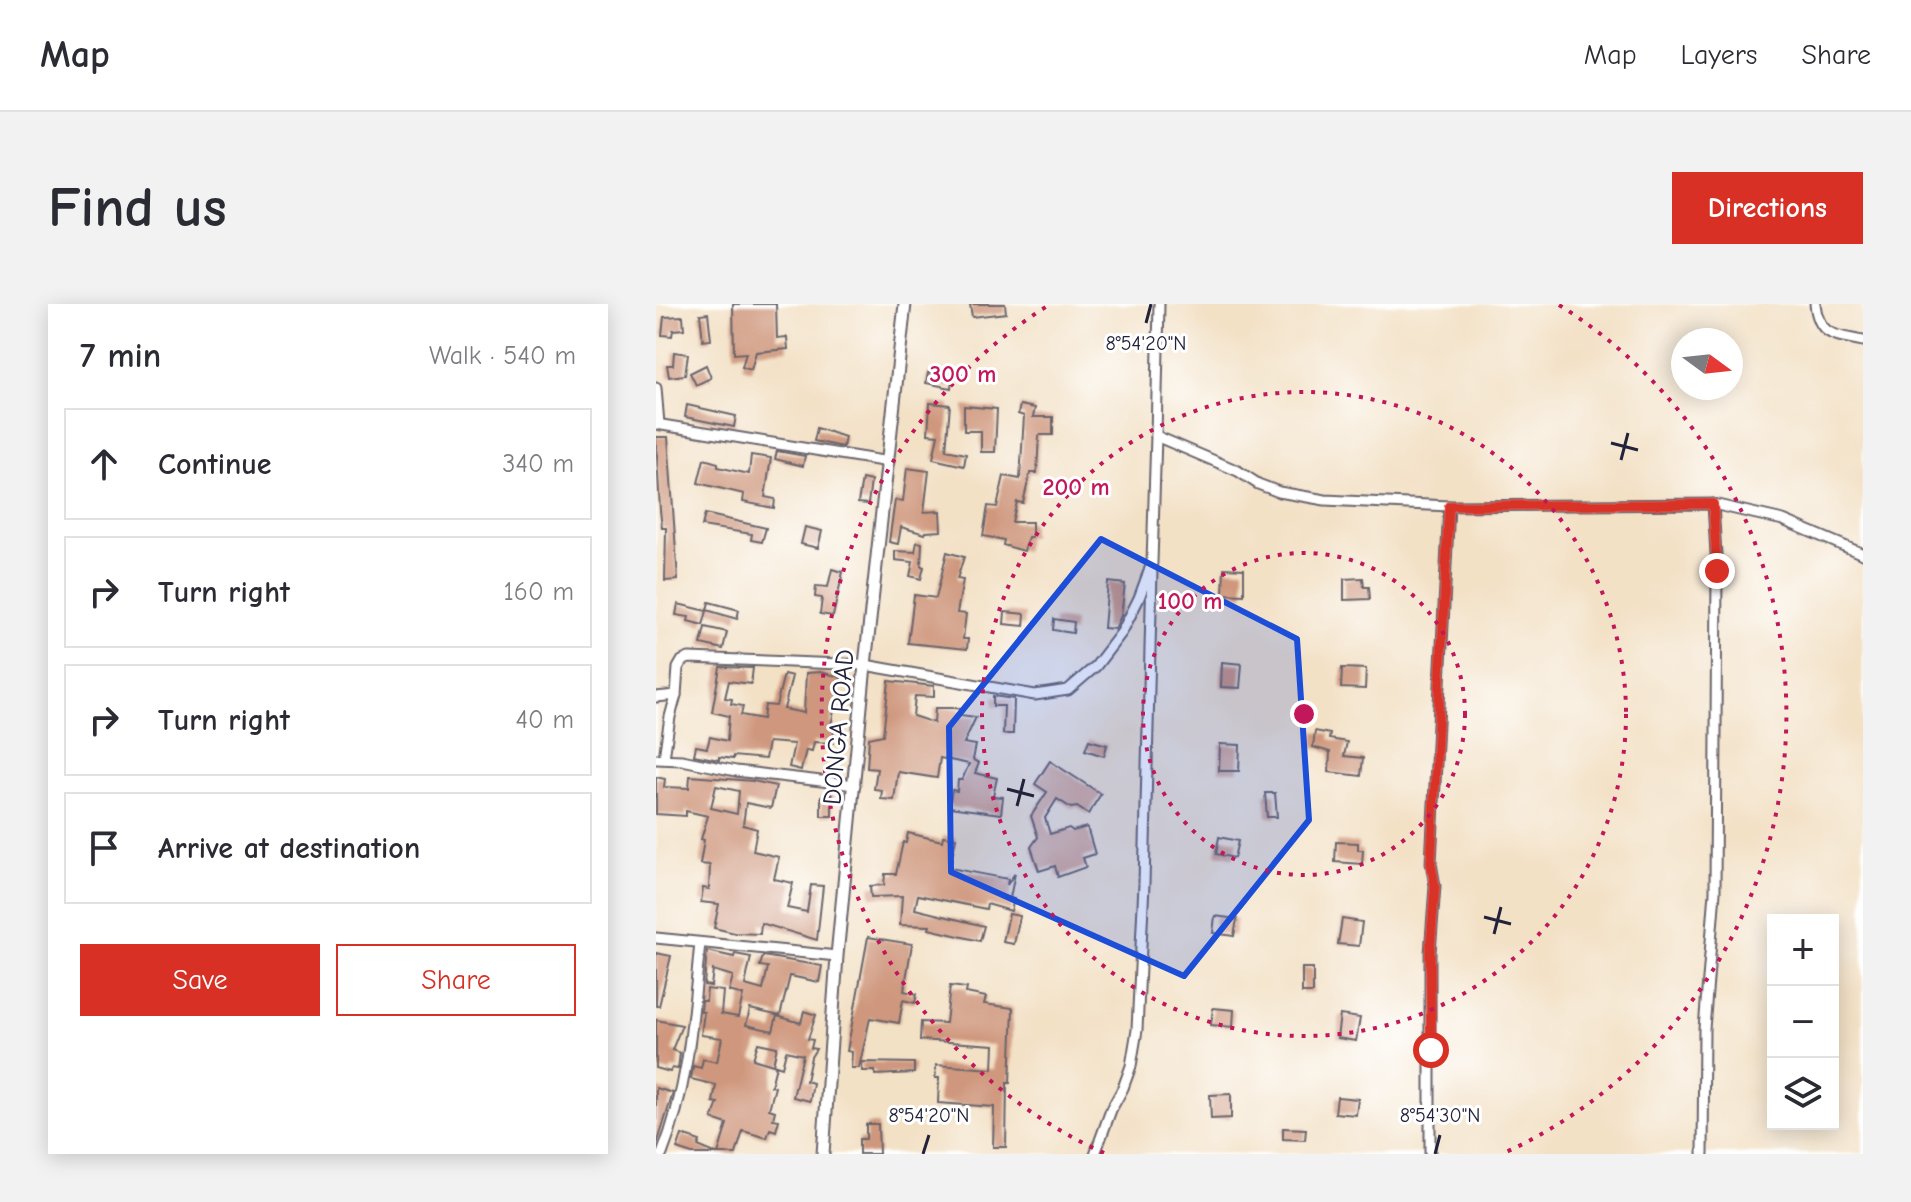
<!DOCTYPE html>
<html lang="en">
<head>
<meta charset="utf-8">
<style>
	:root { --surface:#fff; --page:#f2f2f3; --text:#2b2b33; --muted:#7c7c81; --line:#e1e1e2; --accent:#d93025 }
	body { margin:0; font-family:"Comic Neue",sans-serif; background:var(--page); color:var(--text) }
	.controls { position:absolute; right:24px; bottom:24px; display:grid; overflow:hidden; border-radius:0px; box-shadow:0 4px 20px #0003 }
	.controls button { width:72px; height:72px; display:grid; place-items:center; padding:0; border:0; border-bottom:2px solid var(--line); background:var(--surface); color:var(--text); font:40px sans-serif }
	.compass { position:absolute; left:1015px; top:24px; width:72px; height:72px; border-radius:50%; background:var(--surface); box-shadow:0 4px 20px #0003; rotate:105deg }
	.stop { position:absolute; width:24px; height:24px; margin:-18px; border:6px solid #d93025; border-radius:50%; background:#fff }
	.stop.end { background:#d93025; border-color:#fff; box-shadow:0 2px 8px #0008 }
	.list { margin:0; padding:0; list-style:none }
	h2 { display:flex; justify-content:space-between; align-items:center; height:104px; margin:0; padding:0 32px; font-size:34px }
	h2 small { font-size:26px; font-weight:400; color:var(--muted) }
	.list li { display:grid; grid-template-columns:52px 1fr auto; gap:24px; align-items:center; box-sizing:border-box; height:112px; margin:0 16px 16px; padding:0 16px; border:2px solid var(--line); border-radius:0px }
	.list b { display:block; font-size:30px; white-space:nowrap }
	.list em { font-size:26px; font-style:normal; color:var(--muted) }
	.actions { display:flex; gap:16px; padding:24px 32px }
	.actions a { flex:1; padding:18px 0; border:2px solid var(--accent); border-radius:0px; text-align:center; font-size:28px; color:var(--accent) }
	.actions .main { background:var(--accent); color:#fff }
	.icon { flex:none; width:44px; height:44px; fill:none; stroke:currentColor; stroke-width:2; stroke-linecap:round; stroke-linejoin:round }
	.map { position:relative; flex:none; width:1207px; height:850px; overflow:hidden; border-radius:0px }
	header { display:flex; align-items:center; gap:48px; box-sizing:border-box; height:112px; padding:0 40px; background:var(--surface); border-bottom:2px solid var(--line) }
	header strong { font-size:38px }
	nav { display:flex; gap:44px; margin-inline-start:auto; font-size:28px }
	.intro { display:flex; align-items:center; justify-content:space-between; box-sizing:border-box; height:192px; padding:0 48px }
	h1 { margin:0; font-size:56px }
	.button { padding:20px 36px; border-radius:0px; background:var(--accent); color:#fff; font-size:28px; font-weight:700 }
	main { display:flex; gap:48px; padding:0 48px }
	aside { flex:1; background:var(--surface); border-radius:0px; box-shadow:0 4px 20px #0003 }
	.map>svg:first-child { display:block }
	.building { fill:#cf977d; fill-rule:evenodd }
	.lines { fill:none; stroke-linecap:round; stroke-linejoin:round }
	.minor-casing { stroke:#6b656c; stroke-width:13 }
	.tertiary-casing { stroke:#6b656c; stroke-width:15 }
	.minor { stroke:#fff; stroke-width:9 }
	.tertiary { stroke:#fff; stroke-width:11 }
	.route { stroke:#d93025; stroke-width:10 }
	.marked { fill:#1d4ed8; fill-opacity:0.2; stroke:#1d4ed8; stroke-width:6; stroke-linejoin:round }
	.ticks { fill:none; stroke:#22223b; stroke-width:3 }
	.ring { fill:none; stroke:#c2185b; stroke-width:4; stroke-dasharray:4 8 }
	.labels { text-anchor:middle; stroke-width:6; stroke-linejoin:round; paint-order:stroke }
	.street-label { font-size:26px; fill:#22223b; stroke:#fff }
	.ticks-label { font-size:20px; text-anchor:middle; fill:#22223b; stroke:#fff; stroke-width:6; stroke-linejoin:round; paint-order:stroke }
	.centre { fill:#c2185b; stroke:#fff; stroke-width:4 }
	.ring-label { font-size:24px; text-anchor:middle; font-weight:bold; fill:#c2185b; stroke:#fff; stroke-width:6; stroke-linejoin:round; paint-order:stroke }
</style>
</head>
<body>
<header>
<strong>Map</strong>
<nav><a>Map</a><a>Layers</a><a>Share</a></nav>
</header>
<div class="intro"><h1>Find us</h1><a class="button">Directions</a></div>
<main>
<aside>
<h2>7 min<small>Walk · 540 m</small></h2>
<ul class="list">
<li><svg class="icon" aria-label="ahead" viewBox="0 0 24 24"><path d="M12 20V5M6 11l6-6 6 6"/></svg><div><b>Continue</b></div><em>340 m</em></li>
<li><svg class="icon" aria-label="right" viewBox="0 0 24 24"><path d="M7 20v-9h11M14 6l5 5-5 5"/></svg><div><b>Turn right</b></div><em>160 m</em></li>
<li><svg class="icon" aria-label="right" viewBox="0 0 24 24"><path d="M7 20v-9h11M14 6l5 5-5 5"/></svg><div><b>Turn right</b></div><em>40 m</em></li>
<li><svg class="icon" aria-label="arrive" viewBox="0 0 24 24"><path d="M6 21V4h12l-3 4 3 4H6"/></svg><div><b>Arrive at destination</b></div></li>
</ul>
<div class="actions"><a class="main">Save</a><a>Share</a></div>
</aside>
<div class="map">
<svg width="1207" height="850" viewBox="0 0 1207 850">
	<rect width="100%" height="100%" fill="#fff"/>
	<filter id="ink" filterUnits="userSpaceOnUse"><feTurbulence type="fractalNoise" baseFrequency=".0125" numOctaves="2"/><feDisplacementMap in="SourceGraphic" scale="16" xChannelSelector="R" yChannelSelector="G"/><feConvolveMatrix kernelMatrix="1 2 1 2 8 2 1 2 1" color-interpolation-filters="sRGB"/></filter>
	<filter id="wash" filterUnits="userSpaceOnUse"><feTurbulence type="fractalNoise" baseFrequency=".006" numOctaves="4" result="noise"/><feDisplacementMap in="SourceGraphic" scale="32" xChannelSelector="R" yChannelSelector="G"/><feGaussianBlur stdDeviation="1.8" result="paint"/><feColorMatrix in="noise" values="0 0 0 0 0 0 0 0 0 0 0 0 0 0 0 0 0 1.4 0 .05"/><feComposite in="paint" operator="in"/></filter>
	<g filter="url(#wash)">
		<rect width="100%" height="100%" fill="#f3e1c6"/>
		<g id="blocks">
			<g class="building">
				<polygon points="77,0 120,0 121,34 131,33 132,45 100,48 95,66 86,63 90,49 78,50"/>
				<polygon points="314,0 349,0 350,9 316,13"/>
				<polygon points="52,9 55,36 47,37 44,10"/>
				<polygon points="27,12 28,25 17,26 16,32 6,31 8,13"/>
				<polygon points="18,48 32,50 29,71 13,73 11,61 17,61"/>
				<polygon points="50,61 55,74 40,81 34,69"/>
				<polygon points="272,69 296,74 295,84 270,79"/>
				<polygon points="274,99 294,101 290,146 310,150 308,162 277,155 282,131 272,130"/>
				<polygon points="31,101 80,112 78,123 29,113"/>
				<polygon points="364,101 379,104 377,113 397,113 397,131 383,131 381,169 374,169 367,199 361,198 356,218 376,218 376,233 372,233 368,247 347,241 348,236 327,232 332,202 341,203 348,172 364,175 368,112 362,110"/>
				<polygon points="308,102 341,105 339,148 325,148 325,127 308,127"/>
				<polygon points="161,124 189,133 187,143 158,137"/>
				<polygon points="0,133 12,133 22,276 9,277 10,224 6,224 4,206"/>
				<polygon points="121,147 149,152 147,162 119,155"/>
				<polygon points="95,151 115,154 109,193 119,195 118,204 87,198 88,190 42,179 48,155 62,159 62,163 93,170"/>
				<polygon points="251,164 273,167 268,208 284,207 285,227 270,228 269,230 245,223 242,240 233,238 239,196 247,197"/>
				<polygon points="206,175 215,177 212,200 202,199"/>
				<polygon points="49,210 110,224 106,238 95,236 96,230 46,222"/>
				<polygon points="149,223 166,227 162,244 145,240"/>
				<polygon points="261,238 266,239 265,262 268,263 265,275 254,272 257,258 239,256 239,247 259,248"/>
				<polygon points="291,248 308,253 301,275 307,276 301,309 310,310 307,335 312,335 311,345 252,339 258,291 280,294"/>
				<polygon points="568,264 588,265 588,291 567,290"/>
				<polygon points="176,265 187,268 177,312 164,310 166,294 159,293 160,282 172,283"/>
				<polygon points="707,274 708,283 713,283 714,295 688,296 688,275"/>
				<polygon points="452,278 469,280 465,312 459,325 448,324"/>
				<polygon points="53,298 83,306 81,315 51,306"/>
				<polygon points="22,300 51,307 47,321 32,317 33,313 20,311"/>
				<polygon points="349,308 369,310 368,322 348,320"/>
				<polygon points="398,315 418,318 417,329 397,326"/>
				<polygon points="49,323 71,328 67,345 45,340"/>
				<polygon points="566,358 586,360 584,384 565,383"/>
				<polygon points="64,363 97,364 95,380 73,377 69,394 76,395 75,400 87,402 85,411 107,415 109,401 120,402 128,370 136,372 128,405 148,409 150,369 164,368 185,373 175,421 178,421 177,439 158,438 156,447 150,446 145,466 133,463 138,440 112,438 109,455 77,452 77,455 63,453 63,456 38,451 40,442 51,444 54,433 71,437 73,412 56,408"/>
				<polygon points="686,364 710,365 709,385 685,384"/>
				<polygon points="233,377 278,382 278,393 259,392 257,412 278,419 279,404 299,404 305,405 304,411 320,413 308,439 320,441 317,456 323,459 319,469 341,474 337,492 347,493 345,510 293,503 296,486 301,487 302,476 306,476 313,460 284,454 281,474 242,468 238,496 225,495 226,486 218,485 221,465 211,464 213,434 227,431"/>
				<polygon points="337,392 358,395 357,430 347,430 348,402 337,402"/>
				<polygon points="659,427 674,430 673,435 691,438 688,452 707,454 705,472 673,468 674,448 657,443"/>
				<polygon points="433,436 451,441 448,452 429,446"/>
				<polygon points="564,440 584,441 583,467 563,467"/>
				<polygon points="394,457 445,490 432,510 421,503 415,504 401,495 389,514 394,530 413,524 417,527 431,523 439,550 427,554 430,563 402,573 399,562 383,567 375,543 382,533 375,512 391,488 379,480"/>
				<path d="M34 472 97 477 120 482 115 504 90 499 87 521 101 525 97 547 123 553 118 575 137 579 131 604 151 608 155 581 167 582 161 636 105 619 104 630 79 629 58 624 63 600 45 598 47 584 53 585 54 561 44 560 48 536 45 535 52 512 30 507V512L0 510V473L9 475 8 483 33 484ZM60 482 83 487 81 510 55 504Z"/>
				<polygon points="609,489 619,489 621,513 611,513"/>
				<polygon points="176,491 176,512 165,512 165,492"/>
				<polygon points="252,529 286,537 287,532 300,534 294,564 352,575 351,581 359,569 354,594 358,595 355,607 331,600 330,605 262,591 259,605 328,622 324,637 273,625 274,622 244,621 246,592 215,593 214,582 228,581 229,570 240,570 247,538 250,539"/>
				<polygon points="563,533 582,537 578,554 560,550"/>
				<polygon points="680,538 702,539 702,546 707,546 706,560 679,558"/>
				<polygon points="353,610 364,612 358,640 347,638"/>
				<polygon points="559,612 581,615 578,632 557,629"/>
				<polygon points="686,615 706,618 703,642 682,640"/>
				<polygon points="212,633 256,640 248,687 261,690 259,699 247,696 243,719 214,714 203,764 195,764 196,748 191,747"/>
				<polygon points="51,647 78,653 79,650 95,653 89,681 107,686 112,663 104,662 107,652 166,662 163,678 134,672 124,712 94,705 90,721 117,727 121,712 145,719 148,707 160,711 152,735 157,736 155,744 160,745 155,753 150,777 157,779 154,797 137,793 147,751 130,747 126,763 117,760 121,743 102,739 97,755 120,762 115,782 119,783 113,805 119,807 117,815 123,816 120,827 114,825 111,834 87,827 80,850 62,850 71,820 56,815 62,799 57,798 60,781 35,775 37,762 45,764 47,755 61,758 66,734 45,731 48,708 45,708 46,697 50,697 51,685 67,687 65,710 82,713 87,691 73,687 77,672 57,666 55,682 48,681"/>
				<polygon points="0,649 15,652 3,702 0,702"/>
				<rect x="646" y="664" width="11" height="25"/>
				<polygon points="294,682 311,684 310,689 330,693 328,700 357,704 354,779 351,779 350,843 337,843 338,803 282,799 283,774 279,774 280,761 337,765 338,741 264,736 265,718 290,719"/>
				<polygon points="557,704 578,706 577,723 555,721"/>
				<polygon points="684,711 704,714 700,737 681,734"/>
				<polygon points="0,716 26,721 16,746 24,749 22,765 16,764 14,768 0,764"/>
				<polygon points="206,758 258,759 258,769 219,771 219,767 206,767"/>
				<polygon points="0,784 17,789 0,844"/>
				<polygon points="575,790 575,814 555,815 554,791"/>
				<polygon points="681,793 702,795 700,811 679,809"/>
				<polygon points="210,820 222,820 223,850 203,850 203,835 210,835"/>
				<polygon points="627,824 650,825 649,836 627,835"/>
				<polygon points="26,831 44,837 42,842 61,850 36,850 21,845"/>
			</g>
		</g>
	</g>
	<g filter="url(#ink)">
		<use href="#blocks" fill-opacity="0" stroke="#6b656c" stroke-width="2"/>
		<g class="lines">
			<g class="minor-casing">
				<g id="minor">
					<polyline points="503,0 500,132 582,167 602,180 623,188 669,196 793,202 1057,200 1127,216 1207,250"/>
					<path d="M1159 0C1163 33 1179 31 1207 37"/>
					<polyline points="0,84 3,120"/>
					<polyline points="0,120 233,158"/>
					<polyline points="0,393 20,391"/>
					<polyline points="8,454 14,413 20,391 22,364 26,357 33,354 209,361 379,391 412,386 440,362 466,328 483,294 496,259 500,132"/>
					<polyline points="0,455 26,456 80,467 199,481"/>
					<polyline points="0,634 181,652"/>
					<path d="M6 850C33 782 37 711 44 639"/>
					<polyline points="439,850 455,806 467,784 475,762 481,726 488,580 496,266"/>
					<polyline points="774,850 774,649 779,582 775,559 793,202"/>
					<polyline points="1047,850 1048,725 1059,588 1061,267 1057,200"/>
				</g>
			</g>
			<g class="tertiary-casing">
				<polyline id="tertiary" points="167,850 181,652 209,361 249,0"/>
			</g>
			<use href="#minor" class="minor"/>
			<use href="#tertiary" class="tertiary"/>
		</g>
	</g>
	<g class="lines" filter="url(#ink)">
		<polyline class="route" points="775,746 774,649 779,582 775,559 793,202 1057,200 1061,267"/>
	</g>
	<path class="marked" d="M445 235 641 335 653 516 528 672 295 568 293 423Z"/>
	<path class="ticks" d="M490 19 495 0M955 139 982 146M965 156 972 129M351 485 378 492M361 502 368 475M828 613 855 620M838 630 845 603M267 850 273 831M779 850 784 831"/>
	<g class="ring">
		<circle cx="648" cy="410" r="161"/>
		<circle cx="648" cy="410" r="322"/>
		<path d="M448 849A482 482 0 0 1 393 1M903 1A482 482 0 0 1 848 849"/>
	</g>
	<g class="labels">
		<g class="street-label">
			<text transform="translate(182 423) rotate(-85)" y="9">DONGA ROAD</text>
		</g>
	</g>
	<g class="ticks-label">
		<text x="490" y="46">8°54'20"N</text>
		<text x="273" y="818">8°54'20"N</text>
		<text x="784" y="818">8°54'30"N</text>
	</g>
	<circle cx="648" cy="410" r="12" class="centre"/>
	<g class="ring-label">
		<text x="307" y="78">300 m</text>
		<text x="420" y="191">200 m</text>
		<text x="534" y="305">100 m</text>
	</g>
</svg>
<div class="controls">
<button>+</button>
<button>−</button>
<button><svg class="icon" aria-label="layers" viewBox="0 0 24 24"><path d="M12 4l9 5-9 5-9-5zM3 14l9 5 9-5"/></svg></button>
</div>
<svg class="compass" viewBox="-18 -18 36 36"><path d="M0-13l5 13h-10z" fill="#e53935"/><path d="M0 13l5-13h-10z" fill="#7c7c81"/></svg>
<div class="stop" style="left:775px;top:746px"></div>
<div class="stop end" style="left:1061px;top:267px"></div>
</div>
</main>
</body>
</html>
